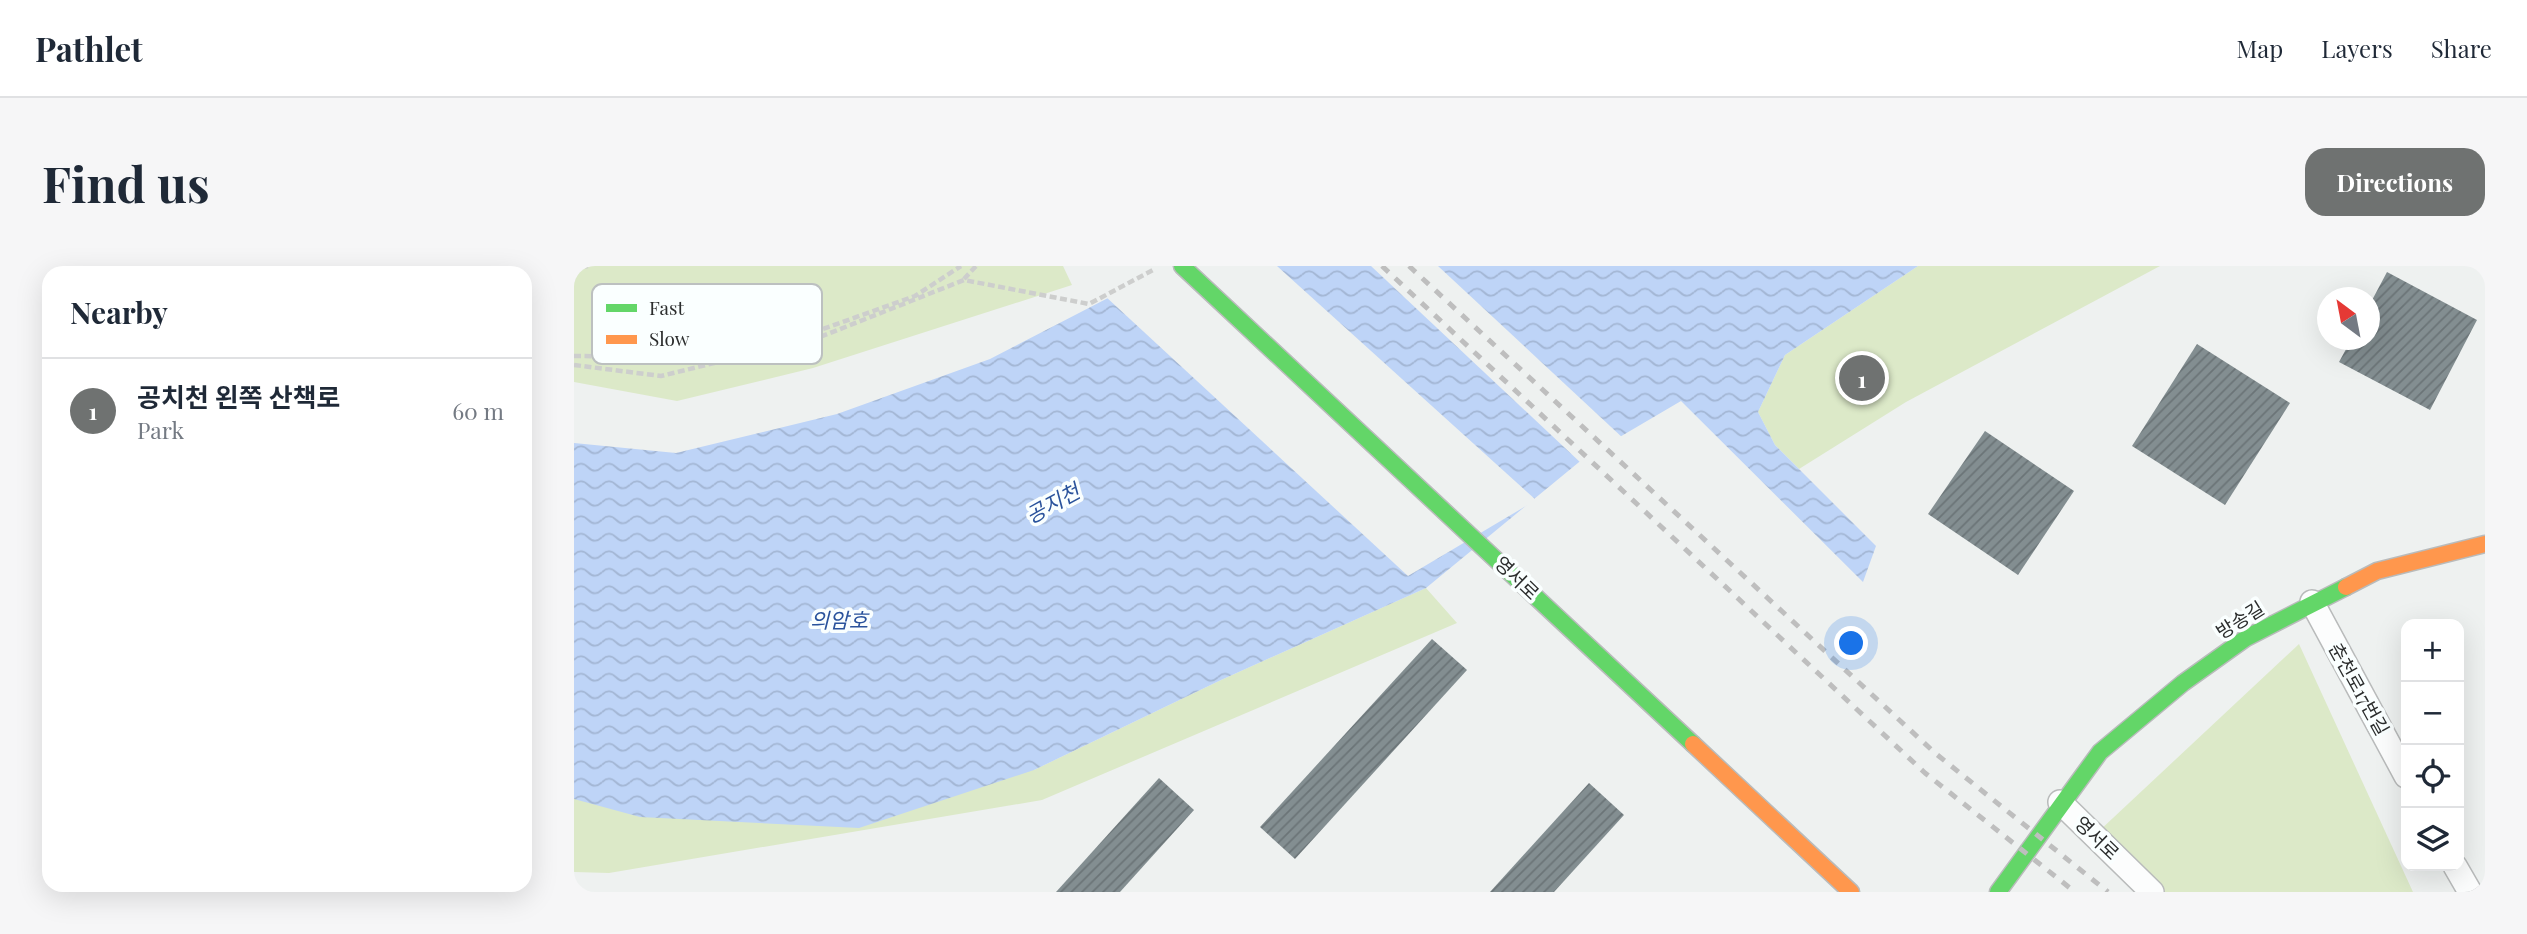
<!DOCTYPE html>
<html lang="en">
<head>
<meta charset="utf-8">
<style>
	:root { --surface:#fff; --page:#f6f6f7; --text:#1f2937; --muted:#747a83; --line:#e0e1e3; --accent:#6f7271 }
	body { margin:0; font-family:"Playfair Display","Noto Sans KR",serif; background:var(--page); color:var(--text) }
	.controls { position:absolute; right:21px; bottom:21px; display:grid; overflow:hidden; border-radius:14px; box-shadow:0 7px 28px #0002 }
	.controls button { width:63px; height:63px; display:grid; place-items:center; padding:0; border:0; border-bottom:2px solid var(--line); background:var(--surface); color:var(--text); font:35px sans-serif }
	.compass { position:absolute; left:1743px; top:21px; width:63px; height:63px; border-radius:50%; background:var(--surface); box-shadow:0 7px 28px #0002; rotate:328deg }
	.you { position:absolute; left:1278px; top:378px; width:24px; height:24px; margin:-18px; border:5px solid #fff; border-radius:50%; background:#1a73e8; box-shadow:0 0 0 10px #1a73e833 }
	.badge { display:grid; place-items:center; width:46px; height:46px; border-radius:50%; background:var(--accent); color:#fff; font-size:23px; font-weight:700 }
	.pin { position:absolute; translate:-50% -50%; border:4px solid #fff; box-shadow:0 2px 7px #0006 }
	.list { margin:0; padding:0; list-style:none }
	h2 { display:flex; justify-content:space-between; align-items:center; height:91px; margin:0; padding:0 28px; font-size:30px }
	h2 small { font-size:23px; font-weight:400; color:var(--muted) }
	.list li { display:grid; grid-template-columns:46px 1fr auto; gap:21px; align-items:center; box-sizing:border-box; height:105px; padding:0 28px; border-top:2px solid var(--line) }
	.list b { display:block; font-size:26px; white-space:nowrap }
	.list p { margin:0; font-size:23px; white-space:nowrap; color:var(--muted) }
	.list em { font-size:23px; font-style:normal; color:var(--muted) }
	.icon { flex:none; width:38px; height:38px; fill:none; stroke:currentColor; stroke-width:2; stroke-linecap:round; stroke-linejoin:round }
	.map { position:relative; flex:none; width:1911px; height:626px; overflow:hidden; border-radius:21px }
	header { display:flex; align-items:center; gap:42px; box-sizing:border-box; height:98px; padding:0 35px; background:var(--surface); border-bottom:2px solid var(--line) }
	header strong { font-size:33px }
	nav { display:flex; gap:38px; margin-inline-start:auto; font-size:24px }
	.intro { display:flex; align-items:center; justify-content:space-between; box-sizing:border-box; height:168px; padding:0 42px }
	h1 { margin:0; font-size:49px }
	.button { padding:18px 32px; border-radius:21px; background:var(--accent); color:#fff; font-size:24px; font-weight:700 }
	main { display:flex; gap:42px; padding:0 42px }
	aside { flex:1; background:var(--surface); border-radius:21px; box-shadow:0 7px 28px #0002 }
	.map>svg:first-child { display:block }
	.green { fill:#dce9c8 }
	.water { fill:url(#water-waves) }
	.pier { fill:#eef1f0 }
	.building { fill:url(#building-hatch) }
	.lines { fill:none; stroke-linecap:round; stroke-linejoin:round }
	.street-casing { stroke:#b9bbbb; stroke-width:26 }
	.fast-casing { stroke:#b9bbbb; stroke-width:19 }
	.slow-casing { stroke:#b9bbbb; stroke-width:19 }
	.path { stroke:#cdcecd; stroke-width:4.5; stroke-dasharray:7 3.5; stroke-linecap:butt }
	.street { stroke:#fcfdfd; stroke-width:23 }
	.fast { stroke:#63d668; stroke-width:16 }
	.slow { stroke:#ff974d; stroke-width:16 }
	.rail { stroke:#bebebe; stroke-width:5; stroke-dasharray:9 9; stroke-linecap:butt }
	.labels { text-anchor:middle; stroke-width:7; stroke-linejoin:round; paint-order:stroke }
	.street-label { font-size:19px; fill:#2b2d2d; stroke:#faffff }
	.water-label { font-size:21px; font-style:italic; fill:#2a539c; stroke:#faffff }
	.key { fill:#faffff; stroke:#bcc0c0; stroke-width:2 }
	.key-label { font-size:19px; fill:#2b2d2d }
</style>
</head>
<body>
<header>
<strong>Pathlet</strong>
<nav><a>Map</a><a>Layers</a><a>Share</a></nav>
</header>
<div class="intro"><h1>Find us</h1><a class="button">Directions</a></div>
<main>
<aside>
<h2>Nearby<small></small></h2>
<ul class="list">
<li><span class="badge">1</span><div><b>공치천 왼쪽 산책로</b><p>Park</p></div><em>60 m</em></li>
</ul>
</aside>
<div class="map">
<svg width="1911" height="626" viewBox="0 0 1911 626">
	<defs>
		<pattern id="water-waves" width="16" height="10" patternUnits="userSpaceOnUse" patternTransform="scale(1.75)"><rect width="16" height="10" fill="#bed4f7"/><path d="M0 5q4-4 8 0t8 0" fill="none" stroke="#a3b6d4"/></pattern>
		<pattern id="building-hatch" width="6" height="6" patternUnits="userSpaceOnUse" patternTransform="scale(1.75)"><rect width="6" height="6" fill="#838e91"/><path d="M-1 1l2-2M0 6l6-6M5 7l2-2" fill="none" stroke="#6b7477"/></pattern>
	</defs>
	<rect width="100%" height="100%" fill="#eef1f0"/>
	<g class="green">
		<polygon points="0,0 489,0 498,19 239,102 103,135 0,116"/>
		<polygon points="1344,0 1586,0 1332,136 1225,203 1201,179 1184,146 1211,89"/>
		<polygon points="852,322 883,357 468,534 35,607 0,606 0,517 460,504 647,414"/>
		<polygon points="1725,378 1839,626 1582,626 1524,566"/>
	</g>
	<polygon class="water" points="596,0 1344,0 1211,89 1184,146 1201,179 1302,280 1289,316 1107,135 1010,192 852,322 647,414 460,504 285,562 66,551 0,533 0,177 102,187 263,148 416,93"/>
	<g class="pier">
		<polygon points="588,0 703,0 962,234 834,310 531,30"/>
		<polygon points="797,0 864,0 1050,173 1008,198"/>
	</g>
	<g class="building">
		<polygon points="1813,6 1903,54 1856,144 1765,96 1777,74 1796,74 1796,38"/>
		<polygon points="1623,78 1716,137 1651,239 1558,180"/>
		<polygon points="1411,165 1500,225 1444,309 1354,248"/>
		<polygon points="858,373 893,404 721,593 686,561"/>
		<polygon points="585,512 620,544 546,626 482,626"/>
		<polygon points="1015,517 1050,549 980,626 916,626"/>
	</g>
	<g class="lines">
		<g class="street-casing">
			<g id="street">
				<polyline points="1738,336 1832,510"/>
				<polyline points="1486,536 1578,626"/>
				<polyline points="1881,600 1896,626"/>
			</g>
		</g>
		<g class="fast-casing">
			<g id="fast">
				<polyline points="608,0 1119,478"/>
				<polyline points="1424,626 1526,486 1609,417 1672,372 1772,321"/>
			</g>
		</g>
		<g class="slow-casing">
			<g id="slow">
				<polyline points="1772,321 1803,305 1911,278"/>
				<polyline points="1119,478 1277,626"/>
			</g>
		</g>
		<g class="path">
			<polyline points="0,2 14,0"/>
			<polyline points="390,13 402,0"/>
			<polyline points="0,90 117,91 249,63 341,30 387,0"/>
			<polyline points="0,99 87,110 246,71 390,14 515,38 579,4"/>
		</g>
		<use href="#street" class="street"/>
		<use href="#fast" class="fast"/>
		<use href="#slow" class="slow"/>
		<g class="rail">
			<polyline points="808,0 1351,507 1501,626"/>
			<polyline points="835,0 1361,487 1534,626"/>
		</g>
	</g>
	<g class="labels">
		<g class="street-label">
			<text transform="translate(943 312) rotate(44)" y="7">영서로</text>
			<text transform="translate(1666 354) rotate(-32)" y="7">방송길</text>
			<text transform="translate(1785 423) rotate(61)" y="7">춘천로17번길</text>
			<text transform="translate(1523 572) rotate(44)" y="7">영서로</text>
		</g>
		<g class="water-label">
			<text transform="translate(479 238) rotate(-29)" y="7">공지천</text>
			<text x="265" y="362">의암호</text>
		</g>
	</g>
	<rect x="18" y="18" width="230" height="80" rx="10" class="key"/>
	<rect x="32" y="38" width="31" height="8" fill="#63d668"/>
	<rect x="32" y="69" width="31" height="9" fill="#ff974d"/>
	<g class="key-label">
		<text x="75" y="49">Fast</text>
		<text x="75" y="80">Slow</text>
	</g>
</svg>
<div class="controls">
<button>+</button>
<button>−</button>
<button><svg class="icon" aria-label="locate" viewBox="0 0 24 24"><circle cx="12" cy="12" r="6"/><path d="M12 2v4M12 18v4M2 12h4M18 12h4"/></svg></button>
<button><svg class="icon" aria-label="layers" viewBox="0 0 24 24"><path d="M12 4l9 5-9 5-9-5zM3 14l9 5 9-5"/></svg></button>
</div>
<svg class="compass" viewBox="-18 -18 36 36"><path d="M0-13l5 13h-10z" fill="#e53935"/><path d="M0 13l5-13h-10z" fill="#747a83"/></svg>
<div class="you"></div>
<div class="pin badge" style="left:1288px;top:112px">1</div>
</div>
</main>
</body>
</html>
